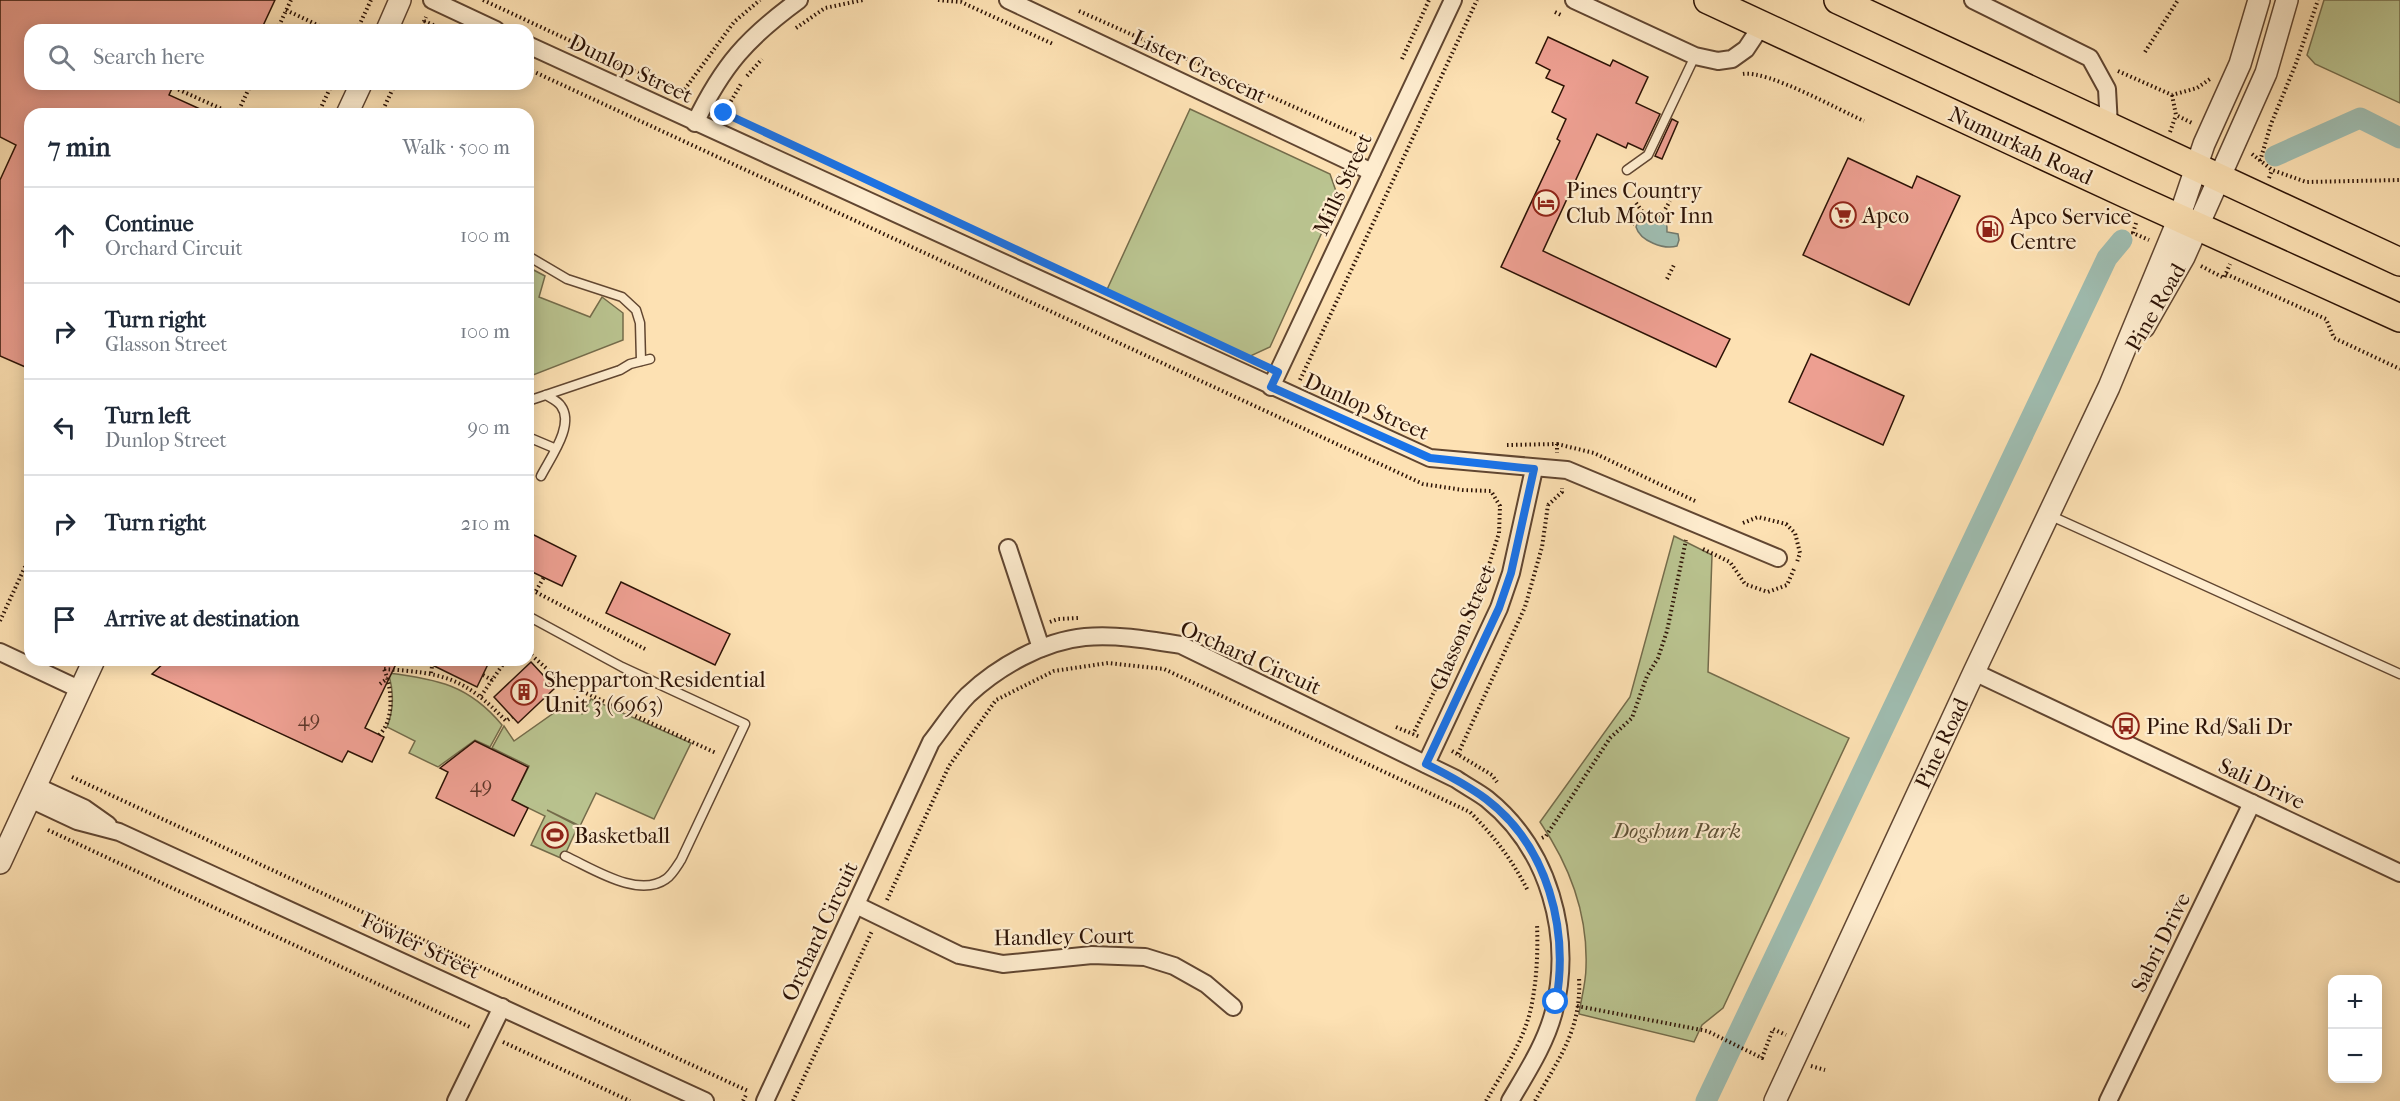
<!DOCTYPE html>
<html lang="en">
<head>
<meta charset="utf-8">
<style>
	:root { --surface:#fff; --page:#f6f6f7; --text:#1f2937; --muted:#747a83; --line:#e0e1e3 }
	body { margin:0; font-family:"IM FELL French Canon",serif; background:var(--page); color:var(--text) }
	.controls { position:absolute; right:18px; bottom:18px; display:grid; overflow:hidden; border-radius:12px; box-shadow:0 3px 15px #0003 }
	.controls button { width:54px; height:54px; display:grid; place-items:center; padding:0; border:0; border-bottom:2px solid var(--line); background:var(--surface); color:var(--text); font:30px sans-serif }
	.stop { position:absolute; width:18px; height:18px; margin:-14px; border:4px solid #1a73e8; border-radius:50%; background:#fff }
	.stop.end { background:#1a73e8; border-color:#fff; box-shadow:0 2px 6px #0008 }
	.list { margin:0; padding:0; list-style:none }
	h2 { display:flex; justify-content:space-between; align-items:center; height:78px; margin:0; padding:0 24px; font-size:26px }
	h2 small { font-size:20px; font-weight:400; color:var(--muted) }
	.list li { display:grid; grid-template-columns:39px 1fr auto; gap:18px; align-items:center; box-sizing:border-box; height:96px; padding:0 24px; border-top:2px solid var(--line) }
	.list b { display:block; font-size:22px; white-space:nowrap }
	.list p { margin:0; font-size:20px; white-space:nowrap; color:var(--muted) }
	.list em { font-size:20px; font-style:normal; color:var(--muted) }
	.icon { flex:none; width:33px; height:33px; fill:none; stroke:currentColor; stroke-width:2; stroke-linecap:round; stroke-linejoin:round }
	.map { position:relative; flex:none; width:2400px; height:1101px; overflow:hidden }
	.search { position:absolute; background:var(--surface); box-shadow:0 3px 15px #0003; left:24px; top:24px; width:510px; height:66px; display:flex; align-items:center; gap:15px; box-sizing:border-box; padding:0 21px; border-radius:18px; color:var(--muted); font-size:22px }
	.panel { position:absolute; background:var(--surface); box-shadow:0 3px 15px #0003; left:24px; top:108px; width:510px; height:558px; border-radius:18px }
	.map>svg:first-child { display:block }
	.green { fill:#bac490; stroke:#746c4b; stroke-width:1.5 }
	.water { fill:#9fbdb1; stroke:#71796d; stroke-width:1.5 }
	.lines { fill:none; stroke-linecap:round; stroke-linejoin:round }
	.canal { stroke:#9fbdb1; stroke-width:21 }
	.building { fill:#ed9f91; stroke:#2d1306; stroke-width:1.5 }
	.service-casing { stroke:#614631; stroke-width:11 }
	.minor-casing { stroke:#614631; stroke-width:20 }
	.tertiary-casing { stroke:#614631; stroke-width:24 }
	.trunk-casing { stroke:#2d1306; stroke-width:30 }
	.path { stroke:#2d1306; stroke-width:4; stroke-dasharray:1.5 3; stroke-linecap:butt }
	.service { stroke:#feecce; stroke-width:8 }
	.minor { stroke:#feecce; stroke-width:16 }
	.tertiary { stroke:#feecce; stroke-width:21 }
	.trunk { stroke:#fde1b3; stroke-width:27 }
	.route { stroke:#1a73e8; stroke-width:8 }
	.labels { text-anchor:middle; stroke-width:4.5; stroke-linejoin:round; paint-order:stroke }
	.number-label { font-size:20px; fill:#5d3629 }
	.street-label { font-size:22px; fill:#2d1306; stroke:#feecce }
	.poi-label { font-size:22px; fill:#2d1306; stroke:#feecce; text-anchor:start }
	.park-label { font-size:22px; font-style:italic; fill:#5e5136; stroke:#feecce }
</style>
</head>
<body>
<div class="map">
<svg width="2400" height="1101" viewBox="0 0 2400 1101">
	<rect width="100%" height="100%" fill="#fde1b3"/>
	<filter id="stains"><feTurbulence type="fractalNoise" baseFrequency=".00333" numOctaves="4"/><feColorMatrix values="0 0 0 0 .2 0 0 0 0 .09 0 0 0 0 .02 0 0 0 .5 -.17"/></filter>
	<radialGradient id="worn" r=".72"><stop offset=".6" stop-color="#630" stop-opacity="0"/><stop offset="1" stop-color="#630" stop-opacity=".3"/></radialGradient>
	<g class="green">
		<polygon points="2324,0 2400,0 2400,103 2315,64 2307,55"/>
		<polygon points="1190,109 1330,174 1338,197 1270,347 1244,359 1105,294"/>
		<polygon points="528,267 545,276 539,297 590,317 602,297 623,313 623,340 528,377"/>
		<path d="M1674 536 1712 555 1708 672 1849 738 1723 1008 1702 1025 1694 1042 1579 1014C1581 999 1586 983 1586 967 1588 913 1570 866 1540 822L1630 697Z"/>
		<path d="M388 673C437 679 469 685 502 725L490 747 475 740 438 767 409 753 415 741 387 727C394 710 394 690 388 673Z"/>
		<polygon points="591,699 691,743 654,819 596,793 580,826 547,810 578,826 563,859 531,845 545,816 512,800 529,766 492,748 504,726 514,741 568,703 582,714"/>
	</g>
	<path class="water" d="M1644 212C1659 210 1668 218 1667 232L1678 234 1679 240 1677 246C1664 250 1640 241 1636 227L1639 218Z"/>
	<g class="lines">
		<g class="canal">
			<polyline points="2275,156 2360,118 2400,138"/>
			<polyline points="1706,1101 2107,258 2122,240"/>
		</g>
	</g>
	<g class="building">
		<polygon points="0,0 275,0 261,30 30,30 30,84 174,84 169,95 211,114 30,114 30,369 0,356 0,180 16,145 0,137"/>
		<polygon points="1548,37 1610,66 1613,60 1648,77 1636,103 1660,114 1643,150 1628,143 1626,148 1597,134 1543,251 1730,339 1716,367 1501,267 1560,141 1557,139 1566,119 1552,112 1564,86 1546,78 1550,70 1536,63"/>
		<polygon points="1672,119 1678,122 1662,159 1655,156"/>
		<polygon points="1848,158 1912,188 1917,176 1960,196 1909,305 1803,255"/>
		<polygon points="1811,354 1904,396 1883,445 1789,402"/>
		<polygon points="528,532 576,556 562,586 528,570"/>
		<polygon points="621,582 730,634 715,665 606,613"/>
		<polygon points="167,660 398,660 365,728 384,737 372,762 348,751 342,762 152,674"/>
		<polygon points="422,660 490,660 477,687"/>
		<polygon points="531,662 555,688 518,723 494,697"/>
		<polygon points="475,741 528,767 512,800 528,808 514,836 436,798 448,772 440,768"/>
	</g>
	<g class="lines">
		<g class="service-casing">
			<g id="service">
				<polyline points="1627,170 1648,155 1695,56"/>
				<polyline points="528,256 567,279 622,297 636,310 640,323 641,361"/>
				<polyline points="528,401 620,370 630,364 650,359"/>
				<polyline points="528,437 554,448"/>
				<path d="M541 476C550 458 575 425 561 406 558 401 551 398 546 395"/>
				<polyline points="2049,515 2400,674"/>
				<path d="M528 616 622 667 745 724 681 860C677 866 672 875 666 879 638 899 592 868 565 856"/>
			</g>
		</g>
		<g class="minor-casing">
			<g id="minor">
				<polyline points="432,0 496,30"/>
				<polyline points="1008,0 1372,172"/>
				<polyline points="1574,0 1695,56 1718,61 1732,59 1746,49 1762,25"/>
				<polyline points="1973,0 2090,58 2107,89 2109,126"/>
				<polyline points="528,45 1430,458 1567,470 1778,558"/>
				<path d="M695 123C723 65 747 38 799 0"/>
				<polyline points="1271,387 1453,0"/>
				<polyline points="1008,548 1041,648"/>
				<polyline points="0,652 81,690"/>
				<polyline points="1974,672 2400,873"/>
				<polyline points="1426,764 1499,608 1511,573 1534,469"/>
				<polyline points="36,786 84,808 108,825"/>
				<polyline points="30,799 77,821 119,832 705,1101"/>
				<polyline points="856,905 959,955 1003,964 1092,955 1145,957 1174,966 1206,984 1233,1007"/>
				<polyline points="456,1101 502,1007"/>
				<path d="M765 1101 931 742C943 727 954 709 968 695 998 667 1043 641 1085 637 1116 634 1150 640 1181 645L1456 779C1466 786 1478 792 1487 799 1549 849 1573 935 1554 1011 1546 1043 1527 1072 1510 1101"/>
				<polyline points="2108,1101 2252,803"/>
			</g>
		</g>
		<g class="tertiary-casing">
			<g id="tertiary">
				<polyline points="387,30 400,0"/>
				<polyline points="347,114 361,84"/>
				<polyline points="2144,327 2184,257 2266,73 2287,0"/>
				<polyline points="0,863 94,660"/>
				<polyline points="1775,1101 1974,672 2109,387 2179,218 2204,144 2240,64 2259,0"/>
			</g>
		</g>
		<g class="trunk-casing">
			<g id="trunk">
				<polyline points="1708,0 2126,194 2400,318"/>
				<polyline points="1838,0 2400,262"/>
			</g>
		</g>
		<g class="path">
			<polyline points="483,0 680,92"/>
			<polyline points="938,0 961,2 1053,44"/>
			<polyline points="286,10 328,30"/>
			<polyline points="1079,11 1366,139"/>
			<polyline points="1555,12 1563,16"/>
			<polyline points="424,21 445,30"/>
			<polyline points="796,28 825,8 863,0"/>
			<polyline points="277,30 291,0"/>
			<polyline points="357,30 371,0"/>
			<polyline points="420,30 426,17"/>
			<polyline points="2145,52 2178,0"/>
			<polyline points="1402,59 1429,0"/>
			<polyline points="528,69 1423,484 1463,490 1491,491 1500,506 1499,533 1474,612 1413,734"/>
			<polyline points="2118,71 2172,95 2197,88 2210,79"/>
			<path d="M1743 74C1768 70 1839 110 1864 121"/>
			<polyline points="747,76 762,59"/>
			<polyline points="166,84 233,114"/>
			<polyline points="682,93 734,22 760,0"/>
			<polyline points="2172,95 2176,115 2192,123"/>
			<polyline points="724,113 741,84"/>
			<polyline points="237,114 251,84"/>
			<polyline points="318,114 332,84"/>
			<polyline points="381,114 395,84"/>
			<polyline points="2170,132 2176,115"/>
			<polyline points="2252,154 2272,170 2306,182 2400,180"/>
			<polyline points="2260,161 2271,124 2295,66 2318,0"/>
			<polyline points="2269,178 2272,170"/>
			<polyline points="1636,203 1642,211"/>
			<polyline points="1663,213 1670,201"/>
			<polyline points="1625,221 1634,224"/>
			<polyline points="1658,221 1661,215"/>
			<polyline points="2136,223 2133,233 2149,240"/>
			<polyline points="2201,266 2224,278 2230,264"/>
			<polyline points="2226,274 2326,319 2334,338 2400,369"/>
			<polyline points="1667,279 1674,265"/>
			<polyline points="1300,380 1477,0"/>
			<polyline points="1557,444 1594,453 1695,501"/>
			<polyline points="1507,445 1557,444 1557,453"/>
			<polyline points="1548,505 1562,492 1562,488"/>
			<polyline points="1743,523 1758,517 1786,524 1795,533 1800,553 1797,562"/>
			<polyline points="1703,549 1730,562 1745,584 1768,592 1787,585 1794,569"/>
			<polyline points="528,588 645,649"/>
			<polyline points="536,591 544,577"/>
			<polyline points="0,621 30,556"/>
			<polyline points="1050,622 1058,619 1078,618"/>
			<polyline points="528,652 556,677 575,688 716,753"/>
			<path d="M384 660V669C443 673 464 677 506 721L512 717"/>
			<polyline points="431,673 433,660"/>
			<polyline points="483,675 492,680"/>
			<polyline points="545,677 548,670"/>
			<polyline points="380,684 388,678"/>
			<polyline points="481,696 506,660"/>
			<polyline points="1396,727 1420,737"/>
			<path d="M379 735C395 720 392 688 384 669"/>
			<polyline points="1452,751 1492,775 1497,782"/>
			<polyline points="1458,754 1525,607 1542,547 1548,505"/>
			<polyline points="72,777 748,1091"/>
			<polyline points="48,830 472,1028"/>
			<polyline points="1542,838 1546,836 1610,738 1632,718 1647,676 1658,658 1667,631 1686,540"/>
			<path d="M887 900 949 766 996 700 1054 671 1108 663 1164 669 1470 812C1494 836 1513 861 1528 891"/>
			<polyline points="1577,1006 1707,1031 1762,1058 1773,1029 1786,1035"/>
			<polyline points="503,1042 630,1101"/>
			<polyline points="1811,1066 1825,1070"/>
			<polyline points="743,1101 747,1093"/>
			<polyline points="793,1101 872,931"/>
			<path d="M1486 1101C1503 1071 1526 1038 1532 1003 1537 977 1538 950 1537 924"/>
			<path d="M1535 1101C1559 1058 1582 1029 1579 977"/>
		</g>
		<use href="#service" class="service"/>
		<use href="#minor" class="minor"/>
		<use href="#tertiary" class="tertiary"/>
		<use href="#trunk" class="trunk"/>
	</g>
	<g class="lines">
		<path class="route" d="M724 113 1278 372 1271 387 1430 458 1534 469 1511 573 1499 608 1426 764C1446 774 1467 785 1486 799 1548 846 1569 929 1556 1002"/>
	</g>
	<defs>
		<g id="hotel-ring" transform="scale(1.35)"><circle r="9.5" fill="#feecce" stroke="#8f2418" stroke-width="1.5"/><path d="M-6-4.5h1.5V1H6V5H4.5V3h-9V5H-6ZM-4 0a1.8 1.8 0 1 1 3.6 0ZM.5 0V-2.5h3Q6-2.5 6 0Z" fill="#8f2418"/></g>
		<g id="supermarket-ring" transform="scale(1.35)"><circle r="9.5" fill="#feecce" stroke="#8f2418" stroke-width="1.5"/><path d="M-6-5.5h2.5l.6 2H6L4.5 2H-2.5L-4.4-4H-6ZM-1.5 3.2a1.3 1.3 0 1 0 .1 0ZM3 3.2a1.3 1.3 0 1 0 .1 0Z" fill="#8f2418"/></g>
		<g id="fuel-ring" transform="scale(1.35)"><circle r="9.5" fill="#feecce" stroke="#8f2418" stroke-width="1.5"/><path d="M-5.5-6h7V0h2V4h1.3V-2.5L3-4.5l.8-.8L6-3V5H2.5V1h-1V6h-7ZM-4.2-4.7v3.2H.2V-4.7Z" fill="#8f2418"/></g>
		<g id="building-ring" transform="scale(1.35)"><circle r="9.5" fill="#feecce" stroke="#8f2418" stroke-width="1.5"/><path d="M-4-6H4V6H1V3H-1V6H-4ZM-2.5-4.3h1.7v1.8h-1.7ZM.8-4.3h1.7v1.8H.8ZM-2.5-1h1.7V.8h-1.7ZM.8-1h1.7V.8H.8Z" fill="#8f2418"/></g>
		<g id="bus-ring" transform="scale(1.35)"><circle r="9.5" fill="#feecce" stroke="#8f2418" stroke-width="1.5"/><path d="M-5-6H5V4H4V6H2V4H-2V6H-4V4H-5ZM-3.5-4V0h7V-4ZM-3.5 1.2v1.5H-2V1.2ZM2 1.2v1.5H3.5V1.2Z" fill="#8f2418"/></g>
		<g id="stadium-ring" transform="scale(1.35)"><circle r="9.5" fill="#feecce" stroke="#8f2418" stroke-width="1.5"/><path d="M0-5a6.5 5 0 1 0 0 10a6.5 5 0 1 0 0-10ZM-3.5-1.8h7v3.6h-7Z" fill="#8f2418"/></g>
	</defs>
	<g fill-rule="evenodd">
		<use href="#hotel-ring" x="1546" y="203"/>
		<use href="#supermarket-ring" x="1843" y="215"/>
		<use href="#fuel-ring" x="1990" y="229"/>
		<use href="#building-ring" x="524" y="692"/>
		<use href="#bus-ring" x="2126" y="726"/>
		<use href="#stadium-ring" x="555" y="835"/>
	</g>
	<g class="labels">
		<g class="number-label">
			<text x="309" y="726">49</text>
			<text x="481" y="792">49</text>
		</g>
		<g class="street-label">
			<text transform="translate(1200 66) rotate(25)" y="8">Lister Crescent</text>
			<text transform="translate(631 68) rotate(25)" y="8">Dunlop Street</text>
			<text transform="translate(2021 145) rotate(25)" y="8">Numurkah Road</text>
			<text transform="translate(1342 184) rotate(-65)" y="8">Mills Street</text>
			<text transform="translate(2155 307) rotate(-60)" y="8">Pine Road</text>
			<text transform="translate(1367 406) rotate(24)" y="8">Dunlop Street</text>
			<text transform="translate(1462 627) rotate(-67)" y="8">Glasson Street</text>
			<text transform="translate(1251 657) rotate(24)" y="8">Orchard Circuit</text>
			<text transform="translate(1941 743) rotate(-65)" y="8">Pine Road</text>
			<text transform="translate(2262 783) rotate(25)" y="8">Sali Drive</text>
			<text transform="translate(819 931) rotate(-65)" y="8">Orchard Circuit</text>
			<text transform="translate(1064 936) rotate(-1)" y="8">Handley Court</text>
			<text transform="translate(2160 942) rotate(-64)" y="8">Sabri Drive</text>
			<text transform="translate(421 945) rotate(25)" y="8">Fowler Street</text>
		</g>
		<g class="poi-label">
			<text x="1566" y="198">Pines Country<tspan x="1566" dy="25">Club Motor Inn</tspan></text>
			<text x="1862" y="223">Apco</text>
			<text x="2010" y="224">Apco Service<tspan x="2010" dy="25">Centre</tspan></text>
			<text x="544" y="687">Shepparton Residential<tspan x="544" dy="25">Unit 3 (6963)</tspan></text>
			<text x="2146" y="734">Pine Rd/Sali Dr</text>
			<text x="574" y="843">Basketball</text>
		</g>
		<g class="park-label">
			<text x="1677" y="838">Dogshun Park</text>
		</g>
	</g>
	<rect width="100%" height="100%" filter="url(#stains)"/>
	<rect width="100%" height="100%" fill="url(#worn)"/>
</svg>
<div class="controls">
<button>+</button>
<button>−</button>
</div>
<div class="stop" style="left:1556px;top:1002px"></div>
<div class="stop end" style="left:724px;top:113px"></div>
<div class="search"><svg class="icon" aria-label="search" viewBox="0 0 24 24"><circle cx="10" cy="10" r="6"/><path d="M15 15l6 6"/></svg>Search here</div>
<section class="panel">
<h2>7 min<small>Walk · 500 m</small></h2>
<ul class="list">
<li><svg class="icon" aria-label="ahead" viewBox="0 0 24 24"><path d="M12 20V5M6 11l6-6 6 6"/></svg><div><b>Continue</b><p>Orchard Circuit</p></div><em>100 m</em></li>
<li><svg class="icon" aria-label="right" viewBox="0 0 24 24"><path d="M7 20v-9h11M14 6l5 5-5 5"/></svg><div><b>Turn right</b><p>Glasson Street</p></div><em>100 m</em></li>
<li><svg class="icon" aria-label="left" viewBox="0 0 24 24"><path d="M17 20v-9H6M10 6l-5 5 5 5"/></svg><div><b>Turn left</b><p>Dunlop Street</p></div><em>90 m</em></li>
<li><svg class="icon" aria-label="right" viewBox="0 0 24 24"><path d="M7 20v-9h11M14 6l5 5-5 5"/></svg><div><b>Turn right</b></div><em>210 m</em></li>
<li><svg class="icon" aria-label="arrive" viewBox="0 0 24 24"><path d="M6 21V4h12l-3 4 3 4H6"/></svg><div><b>Arrive at destination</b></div></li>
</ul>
</section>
</div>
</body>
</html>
